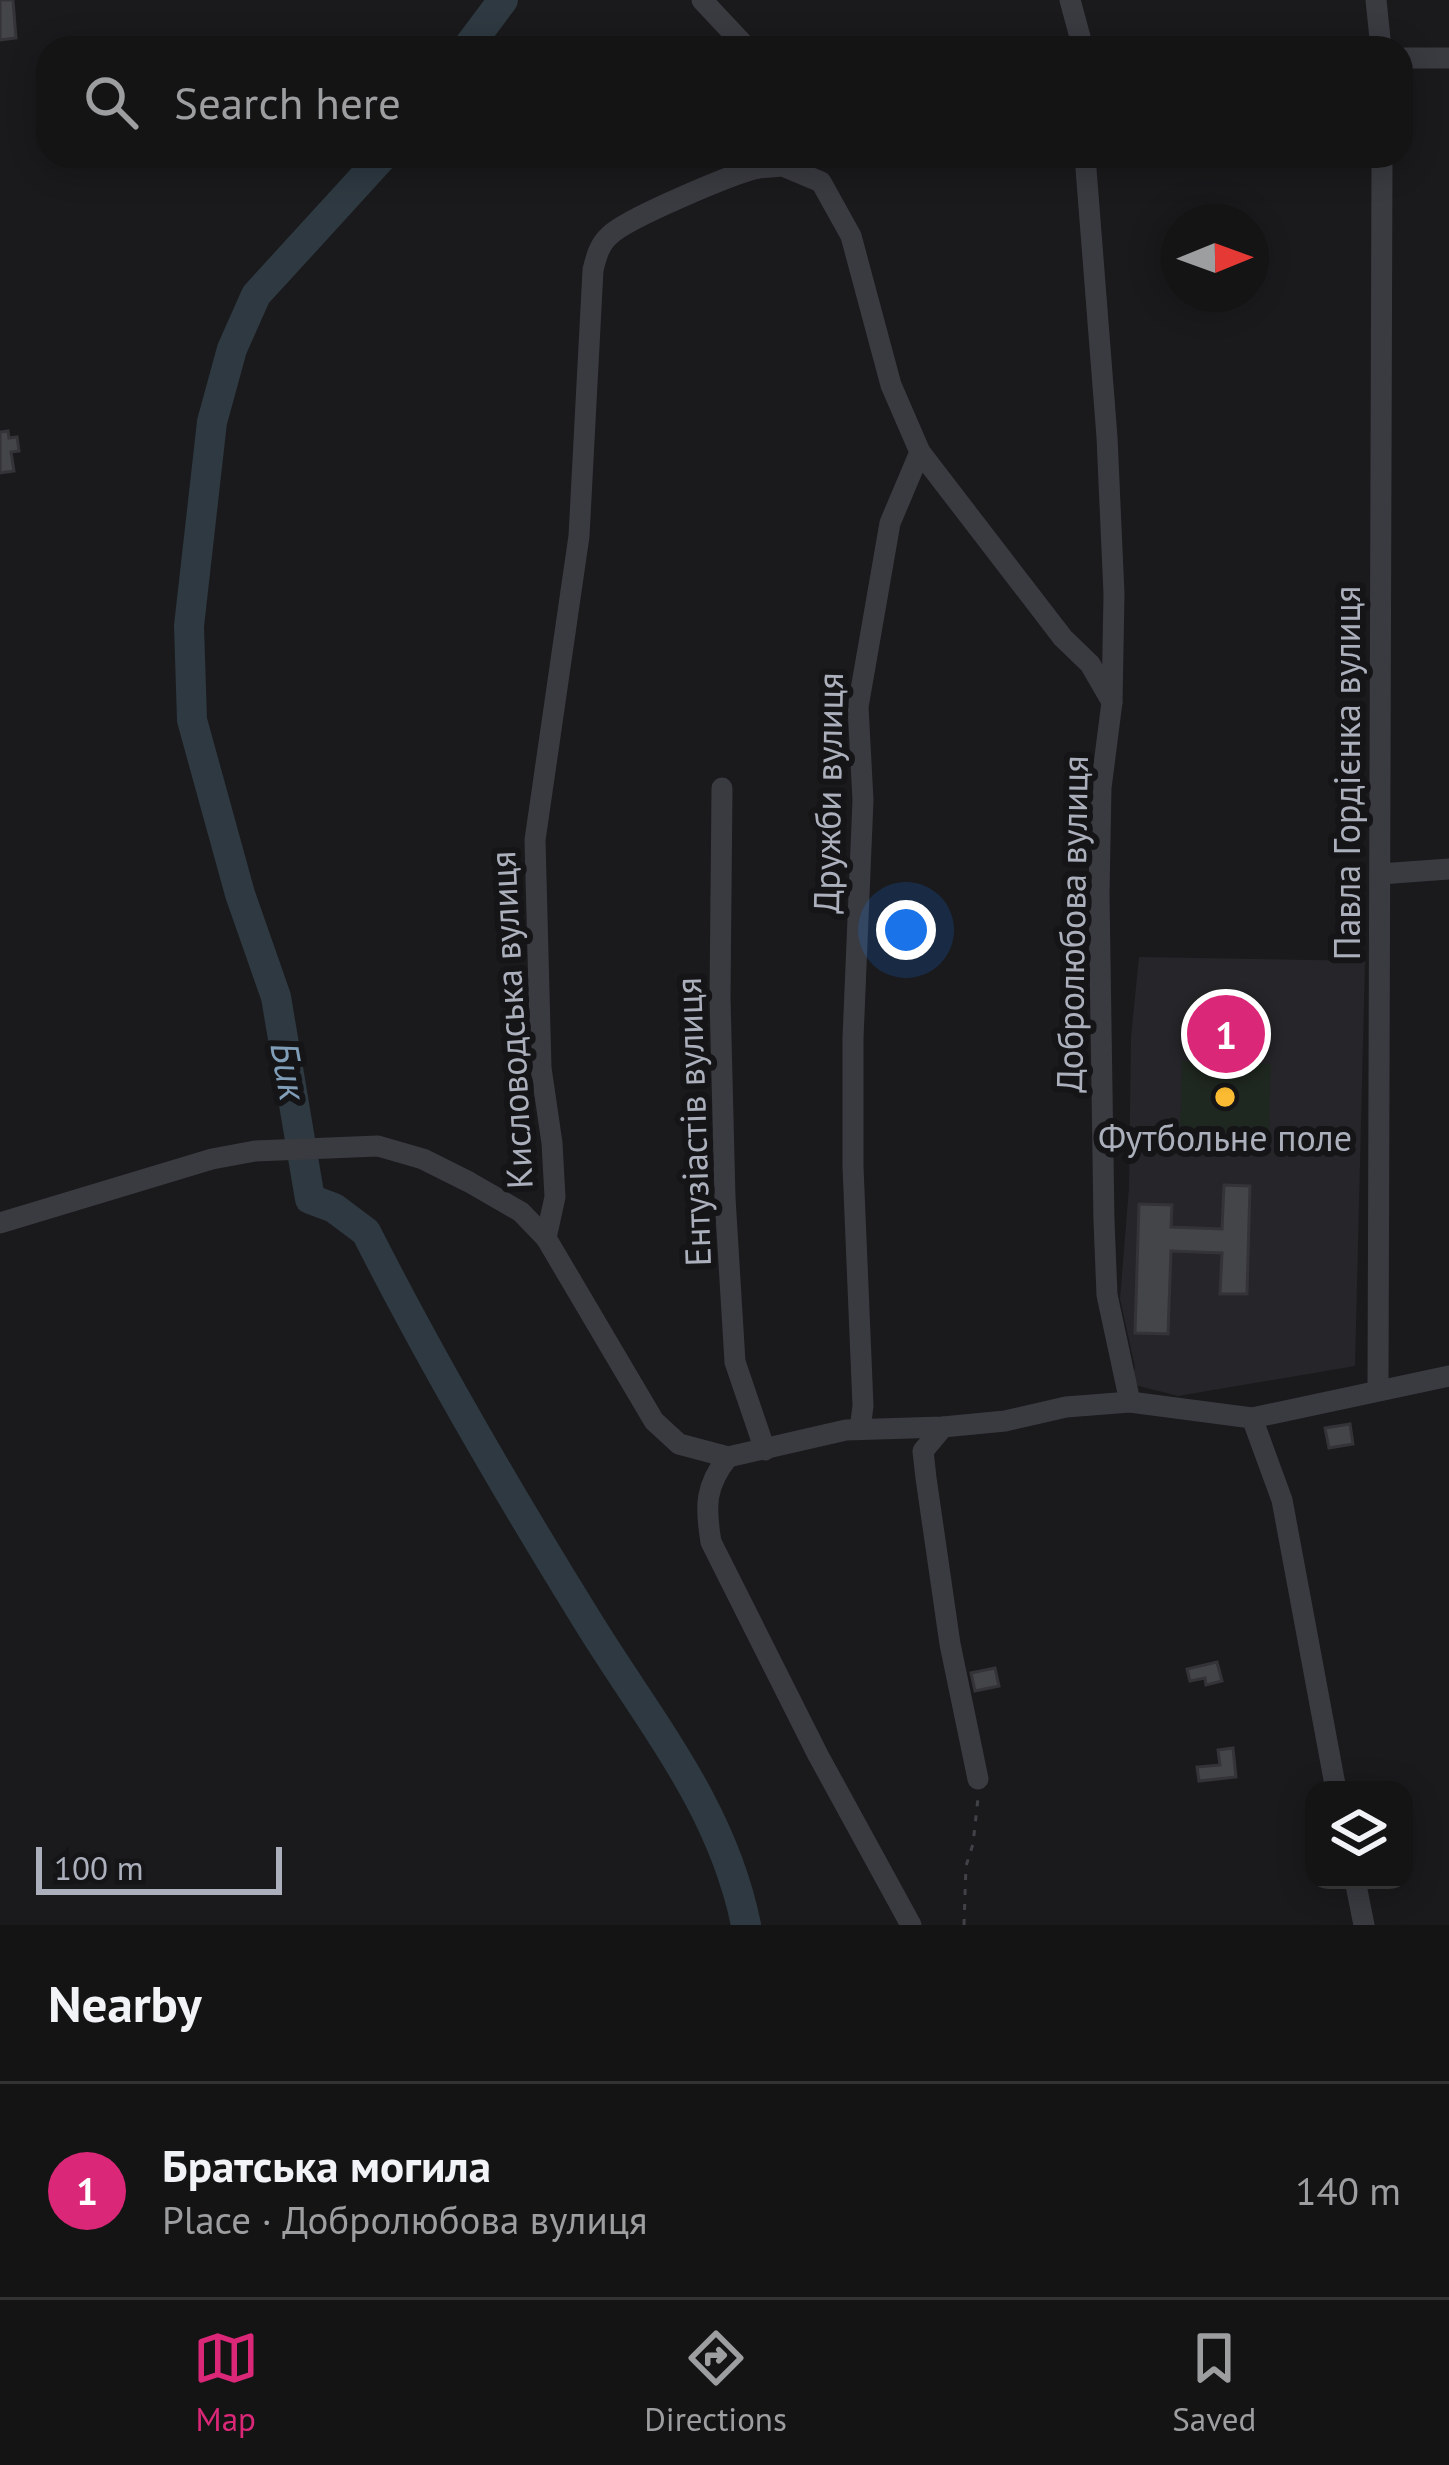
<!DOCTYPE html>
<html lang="en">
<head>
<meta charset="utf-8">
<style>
	:root { --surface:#141415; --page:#1d1d1e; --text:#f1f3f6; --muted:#9d9ea0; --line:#333334; --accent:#db2777 }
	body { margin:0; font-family:"PT Sans",sans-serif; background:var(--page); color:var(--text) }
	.controls { position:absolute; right:36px; bottom:36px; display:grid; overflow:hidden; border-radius:24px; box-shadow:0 6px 30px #0003 }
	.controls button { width:108px; height:108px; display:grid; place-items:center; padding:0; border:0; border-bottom:3px solid var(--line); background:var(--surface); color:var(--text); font:60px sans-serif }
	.compass { position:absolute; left:1161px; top:204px; width:108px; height:108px; border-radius:50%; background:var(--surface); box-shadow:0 6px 30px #0003; rotate:89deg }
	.scale { position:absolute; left:36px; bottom:30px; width:246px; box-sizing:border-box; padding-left:12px; border:6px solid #abb0bc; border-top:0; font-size:33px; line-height:42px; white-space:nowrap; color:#abb0bc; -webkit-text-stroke:9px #151517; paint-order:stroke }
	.you { position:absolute; left:906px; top:930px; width:42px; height:42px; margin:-30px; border:9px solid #fff; border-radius:50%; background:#1a73e8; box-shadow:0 0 0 18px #1a73e833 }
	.badge { display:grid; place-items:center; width:78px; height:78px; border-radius:50%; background:var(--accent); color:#fff; font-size:39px; font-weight:700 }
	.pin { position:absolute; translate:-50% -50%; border:6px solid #fff; box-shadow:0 3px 12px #0006 }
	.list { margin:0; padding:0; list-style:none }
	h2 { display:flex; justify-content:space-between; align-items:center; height:156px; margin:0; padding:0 48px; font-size:51px }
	h2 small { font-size:39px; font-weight:400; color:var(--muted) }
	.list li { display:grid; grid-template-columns:78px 1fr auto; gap:36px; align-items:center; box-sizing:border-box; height:216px; padding:0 48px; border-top:3px solid var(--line) }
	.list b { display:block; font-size:45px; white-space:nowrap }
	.list p { margin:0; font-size:39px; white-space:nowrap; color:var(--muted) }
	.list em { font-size:39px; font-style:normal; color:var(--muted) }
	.icon { flex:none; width:66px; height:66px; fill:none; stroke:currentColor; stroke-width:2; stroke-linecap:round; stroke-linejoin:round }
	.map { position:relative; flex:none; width:1449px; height:1925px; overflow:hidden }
	.search { position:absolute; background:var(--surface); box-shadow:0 6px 30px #0003; left:36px; right:36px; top:36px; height:132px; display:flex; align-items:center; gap:30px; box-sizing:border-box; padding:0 42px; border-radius:36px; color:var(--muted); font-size:45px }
	.sheet { height:372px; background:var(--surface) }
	nav { display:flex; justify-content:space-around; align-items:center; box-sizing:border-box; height:168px; border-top:3px solid var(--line); background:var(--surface); font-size:33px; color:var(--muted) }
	nav a { display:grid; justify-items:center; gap:6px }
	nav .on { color:var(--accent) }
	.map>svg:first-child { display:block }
	.built { fill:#262529 }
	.green { fill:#1f2820 }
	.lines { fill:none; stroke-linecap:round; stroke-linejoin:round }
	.river { stroke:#2e3941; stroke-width:30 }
	.building { fill:#444549; stroke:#343338; stroke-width:3 }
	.path { stroke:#404248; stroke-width:3; stroke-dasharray:6 9; stroke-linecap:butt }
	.minor { stroke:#3a3b41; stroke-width:21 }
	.poi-dot { fill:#fbbb32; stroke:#151517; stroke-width:4.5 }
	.labels { text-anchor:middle; stroke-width:12; stroke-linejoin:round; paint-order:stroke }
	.street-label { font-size:36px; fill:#abb0bc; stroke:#151517 }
	.poi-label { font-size:36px; fill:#abb0bc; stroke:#151517 }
	.water-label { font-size:39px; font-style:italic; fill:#819eb8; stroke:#151517 }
</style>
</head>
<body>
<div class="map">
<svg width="1449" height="1925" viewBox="0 0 1449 1925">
	<rect width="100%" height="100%" fill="#1a1a1c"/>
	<polygon class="built" points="1139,957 1365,961 1355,1366 1178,1396 1131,1384 1135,1367 1120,1299 1129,1188 1131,1037"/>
	<polygon class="green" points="1182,1061 1271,1064 1269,1134 1180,1130"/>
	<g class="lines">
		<g class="river">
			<polyline points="467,48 503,0"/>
			<path d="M383 156 256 295 232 349 212 422 189 626 192 720 240 894 276 997 310 1199 334 1208 366 1232C433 1364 509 1494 587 1620 649 1721 722 1806 746 1925"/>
		</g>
	</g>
	<g class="building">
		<polygon points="0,0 13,0 16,38 0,40"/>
		<polygon points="8,431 9,438 17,437 19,451 11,452 14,471 0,473 0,432"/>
		<polygon points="1224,1185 1250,1186 1247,1294 1220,1294 1222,1253 1171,1251 1168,1334 1135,1333 1139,1204 1172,1205 1171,1227 1222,1229"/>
		<polygon points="1350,1424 1353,1444 1329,1448 1325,1428"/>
		<polygon points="1217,1662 1222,1681 1206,1685 1205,1678 1190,1681 1187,1669"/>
		<polygon points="995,1668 999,1686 975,1691 971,1673"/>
		<polygon points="1233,1748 1236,1777 1199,1781 1197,1767 1220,1765 1218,1750"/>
	</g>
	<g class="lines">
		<polyline class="path" points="964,1925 966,1866 973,1844 978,1798"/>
		<g class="minor">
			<polyline points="702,0 747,48"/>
			<polyline points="1070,0 1083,48"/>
			<polyline points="1376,0 1381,48"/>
			<polyline points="1401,58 1449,58"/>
			<path d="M753 156 758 168C732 174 625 219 609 236 599 245 596 258 593 270L579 536 535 840 541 1068 552 1143 555 1197 546 1238 654 1421 679 1444 728 1457C705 1486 705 1506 711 1542L818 1755 911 1925"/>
			<polyline points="1085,156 1107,437 1114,594 1112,702 1101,788 1099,894 1104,1221 1107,1295 1130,1402 1252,1418 1282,1500 1336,1790"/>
			<polyline points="758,168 783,166 821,182 851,236 891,385 920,452 890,523 858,707 863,800 853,1038 853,1167 863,1406 860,1429"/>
			<polyline points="920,452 1063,638 1090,664 1112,702"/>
			<polyline points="722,788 720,997 725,1198 735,1362 765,1450"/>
			<polyline points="1380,874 1449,869"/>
			<polyline points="0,1223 212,1159 255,1151 378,1146 423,1159 469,1182 521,1212 546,1238"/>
			<polyline points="1378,1389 1382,156"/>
			<polyline points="1252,1418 1449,1376"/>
			<polyline points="943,1427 923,1451 926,1478 950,1644 978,1779"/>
			<polyline points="728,1457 846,1430 943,1427 1005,1421 1066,1407 1130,1402"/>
			<polyline points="1355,1880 1364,1925"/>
		</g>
	</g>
	<circle class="poi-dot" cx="1225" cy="1097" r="12"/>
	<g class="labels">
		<g class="street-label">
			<text transform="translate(1347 773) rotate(-90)" y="13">Павла Гордієнка вулиця</text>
			<text transform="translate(828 793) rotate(-89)" y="13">Дружби вулиця</text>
			<text transform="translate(1072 924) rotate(-89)" y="13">Добролюбова вулиця</text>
			<text transform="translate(511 1020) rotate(-93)" y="13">Кисловодська вулиця</text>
			<text transform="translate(693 1122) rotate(-92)" y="13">Ентузіастів вулиця</text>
		</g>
		<g class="poi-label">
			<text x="1225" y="1151">Футбольне поле</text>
		</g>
		<g class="water-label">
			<text transform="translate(289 1071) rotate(80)" y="14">Бик</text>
		</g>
	</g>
</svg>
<div class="controls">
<button><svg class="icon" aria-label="layers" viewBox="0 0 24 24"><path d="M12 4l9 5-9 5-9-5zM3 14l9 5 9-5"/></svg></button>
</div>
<svg class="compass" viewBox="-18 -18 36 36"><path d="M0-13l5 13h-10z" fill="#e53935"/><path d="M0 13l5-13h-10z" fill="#9d9ea0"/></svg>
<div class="scale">100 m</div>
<div class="you"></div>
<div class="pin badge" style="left:1226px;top:1034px">1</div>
<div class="search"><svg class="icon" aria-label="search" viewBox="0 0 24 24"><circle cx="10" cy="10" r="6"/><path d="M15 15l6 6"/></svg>Search here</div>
</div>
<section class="sheet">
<h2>Nearby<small></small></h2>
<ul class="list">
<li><span class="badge">1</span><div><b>Братська могила</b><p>Place · Добролюбова вулиця</p></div><em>140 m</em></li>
</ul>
</section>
<nav>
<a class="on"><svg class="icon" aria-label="map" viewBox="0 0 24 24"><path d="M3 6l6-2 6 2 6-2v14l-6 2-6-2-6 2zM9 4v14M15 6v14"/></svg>Map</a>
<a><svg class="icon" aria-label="directions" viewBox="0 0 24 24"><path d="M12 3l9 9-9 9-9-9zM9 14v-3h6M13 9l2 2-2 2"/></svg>Directions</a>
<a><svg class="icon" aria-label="saved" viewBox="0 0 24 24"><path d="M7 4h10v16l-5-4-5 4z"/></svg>Saved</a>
</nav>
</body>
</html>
